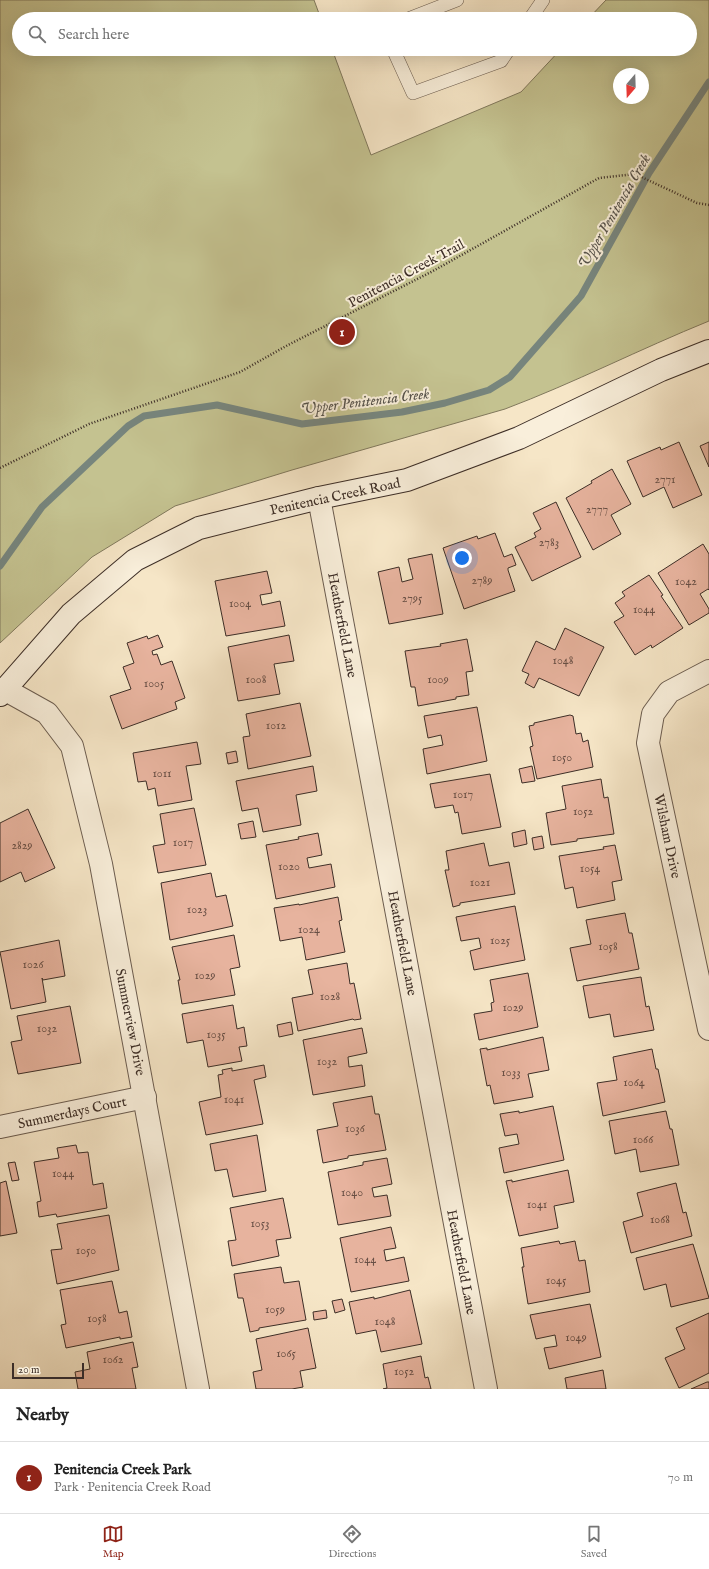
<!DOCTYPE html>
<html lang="en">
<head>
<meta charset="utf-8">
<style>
	:root { --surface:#fff; --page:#f2f2f2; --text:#222; --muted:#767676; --line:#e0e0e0; --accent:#8f2418 }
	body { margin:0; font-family:"IM FELL English",serif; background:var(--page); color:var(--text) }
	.compass { position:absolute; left:613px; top:68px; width:36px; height:36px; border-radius:50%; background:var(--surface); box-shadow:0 4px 16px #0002; rotate:199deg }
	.scale { position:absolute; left:12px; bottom:10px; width:72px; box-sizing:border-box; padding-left:4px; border:2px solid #3d2e27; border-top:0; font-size:11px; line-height:14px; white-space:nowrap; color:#3d2e27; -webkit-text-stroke:3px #f9efdb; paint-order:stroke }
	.you { position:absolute; left:462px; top:558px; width:14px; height:14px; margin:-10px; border:3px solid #fff; border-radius:50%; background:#1a73e8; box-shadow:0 0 0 6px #1a73e833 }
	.badge { display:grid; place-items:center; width:26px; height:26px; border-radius:50%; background:var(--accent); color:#fff; font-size:13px; font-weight:700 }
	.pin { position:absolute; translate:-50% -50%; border:2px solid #fff; box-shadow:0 1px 4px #0006 }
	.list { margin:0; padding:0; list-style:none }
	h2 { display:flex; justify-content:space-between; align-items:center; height:52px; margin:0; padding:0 16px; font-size:17px }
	h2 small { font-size:13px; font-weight:400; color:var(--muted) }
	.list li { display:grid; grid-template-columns:26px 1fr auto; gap:12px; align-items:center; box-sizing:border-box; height:72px; padding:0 16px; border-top:1px solid var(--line) }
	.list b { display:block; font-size:15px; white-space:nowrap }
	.list p { margin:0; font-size:13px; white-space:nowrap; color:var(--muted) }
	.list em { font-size:13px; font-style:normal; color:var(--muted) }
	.icon { flex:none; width:22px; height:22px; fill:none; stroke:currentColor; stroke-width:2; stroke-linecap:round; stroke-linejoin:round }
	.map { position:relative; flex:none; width:709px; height:1389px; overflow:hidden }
	.search { position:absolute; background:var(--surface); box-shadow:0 4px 16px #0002; left:12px; right:12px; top:12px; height:44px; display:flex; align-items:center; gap:10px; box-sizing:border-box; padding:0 14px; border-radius:22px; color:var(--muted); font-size:15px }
	.sheet { height:124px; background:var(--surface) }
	nav { display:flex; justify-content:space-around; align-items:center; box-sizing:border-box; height:56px; border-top:1px solid var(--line); background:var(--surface); font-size:11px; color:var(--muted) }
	nav a { display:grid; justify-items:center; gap:2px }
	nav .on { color:var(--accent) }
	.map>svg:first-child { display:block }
	.green { fill:#c4c290; stroke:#80785c; fill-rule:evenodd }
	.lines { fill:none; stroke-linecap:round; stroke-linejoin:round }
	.stream { stroke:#77857d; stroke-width:7 }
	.building { fill:#e7b39e; stroke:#3d2e27 }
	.lane-casing { stroke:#6b5c4f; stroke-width:14 }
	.street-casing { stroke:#6b5c4f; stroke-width:24 }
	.secondary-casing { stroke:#3d2e27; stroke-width:24 }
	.path { stroke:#3d2e27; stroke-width:2.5; stroke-dasharray:1 2; stroke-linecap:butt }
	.lane { stroke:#f9efdb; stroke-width:13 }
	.street { stroke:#f9efdb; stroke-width:22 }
	.secondary { stroke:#f9efdb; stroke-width:22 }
	.labels { text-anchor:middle; stroke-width:4; stroke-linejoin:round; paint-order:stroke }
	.number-label { font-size:12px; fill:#684f45 }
	.street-label { font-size:14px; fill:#3d2e27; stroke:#f9efdb }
	.water-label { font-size:15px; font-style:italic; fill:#55524b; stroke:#f9efdb }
</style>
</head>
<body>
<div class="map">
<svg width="709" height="1389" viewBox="0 0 709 1389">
	<rect width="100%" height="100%" fill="#f6e6c7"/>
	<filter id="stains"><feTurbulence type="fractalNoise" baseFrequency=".005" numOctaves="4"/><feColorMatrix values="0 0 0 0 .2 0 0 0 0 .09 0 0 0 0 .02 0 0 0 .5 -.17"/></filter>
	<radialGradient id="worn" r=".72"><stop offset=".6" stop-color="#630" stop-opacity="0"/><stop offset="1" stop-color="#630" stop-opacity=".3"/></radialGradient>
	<path class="green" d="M0 0H314L321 19H19V49H332L371 155 521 92 561 49H690V19H588L606 0H709V321C640 349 574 383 505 409L292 470 175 506 92 557 0 643ZM619 74H643V98H619Z"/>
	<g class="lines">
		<polyline class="stream" points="0,566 42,507 128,426 144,416 217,405 302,424 402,412 445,403 489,390 510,377 581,296 649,173 709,82"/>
	</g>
	<g class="building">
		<polygon points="679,442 702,495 673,508 664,487 643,497 627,461 660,447 661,450"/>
		<polygon points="709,442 709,467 700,446"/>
		<polygon points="612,469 631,504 611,515 621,534 593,550 566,498 592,483 591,481"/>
		<polygon points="556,502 581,557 532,581 515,547 536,537 534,533 541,529 533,513"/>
		<polygon points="495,533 504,557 512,554 516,565 508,568 508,570 515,591 464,609 443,548 477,536 478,539"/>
		<polygon points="703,544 709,554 709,590 708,589 700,594 709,609 709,613 689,625 658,573"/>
		<polygon points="432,554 443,614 389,624 378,572 399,567 402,582 413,579 408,559"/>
		<polygon points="267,571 272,593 260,595 262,605 280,601 285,626 226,636 215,581"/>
		<polygon points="649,575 663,595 661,596 683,628 652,648 651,645 635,655 614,622 624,616 615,603 625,596 622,592"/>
		<polygon points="565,628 604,647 579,696 539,678 534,688 525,683 529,674 522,671 536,641 555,650"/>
		<polygon points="158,635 163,647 152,651 153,655 157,654 161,665 172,661 185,698 175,702 177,709 122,729 110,696 131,689 123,667 134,663 127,643 147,636 148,639"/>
		<polygon points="289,635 294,661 274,664 280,694 238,701 228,647"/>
		<polygon points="467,639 473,671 466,672 469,695 456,697 456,699 418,706 415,687 411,687 405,651 441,646 440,644"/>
		<polygon points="300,703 311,756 248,769 243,737 250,736 246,714"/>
		<polygon points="477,707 487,761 427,774 423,749 443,745 441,735 428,738 424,716"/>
		<polygon points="570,715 573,716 576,734 581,733 583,742 588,740 593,767 537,779 530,747 533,746 529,726 534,725 534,723"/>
		<polygon points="197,742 201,764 186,766 192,800 158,806 155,788 148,790 146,781 138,782 133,753"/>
		<polygon points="236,751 238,762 228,764 226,753"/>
		<polygon points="313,766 317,791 296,795 301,825 263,832 258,808 242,811 236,781"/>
		<polygon points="532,766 535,781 522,783 519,769"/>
		<polygon points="490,774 501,827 462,834 458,812 455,813 453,805 435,808 430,784"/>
		<polygon points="601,779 604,798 608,797 614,834 577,839 577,841 551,845 546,813 566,809 562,786"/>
		<polygon points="194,808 206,865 158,873 153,846 165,844 160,814"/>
		<polygon points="28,809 55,868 25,882 21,872 0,882 0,823"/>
		<polygon points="253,821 256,837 241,839 238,824"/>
		<polygon points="525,830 527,844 514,847 512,833"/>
		<polygon points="318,833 322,855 307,858 309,868 331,864 335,887 276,899 266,845 299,839 298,837"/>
		<polygon points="542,836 544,848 534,850 532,838"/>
		<polygon points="484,843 489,866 509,862 515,894 460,903 460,905 453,907 445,870 449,870 446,851"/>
		<polygon points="615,845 622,880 612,882 615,900 577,908 573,887 565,889 559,856 604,849 603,847"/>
		<polygon points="211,873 216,897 226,895 233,926 170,940 161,883"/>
		<polygon points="338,897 342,920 339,921 345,952 306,960 302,937 280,941 274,908 299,904 299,905"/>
		<polygon points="515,906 525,960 474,970 470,951 481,948 479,938 461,941 456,917"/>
		<polygon points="625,913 629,933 632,933 639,969 577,981 570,948 591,944 586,920"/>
		<polygon points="234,935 240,967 230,969 235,995 182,1004 178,980 180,980 172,947"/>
		<polygon points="59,940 65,976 43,980 42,978 46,1002 11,1009 0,952"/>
		<polygon points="347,963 350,984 354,983 361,1019 354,1020 353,1019 298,1031 292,998 313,994 308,970"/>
		<polygon points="528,973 538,1027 479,1040 474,1014 492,1011 491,1003 494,1002 490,980"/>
		<polygon points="641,977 646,1007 649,1006 654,1030 614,1037 610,1014 589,1018 583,986"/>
		<polygon points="233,1005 237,1029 244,1027 247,1046 239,1047 242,1061 208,1067 203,1040 187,1043 182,1014"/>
		<polygon points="70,1006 81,1063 18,1074 11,1042 22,1040 17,1016"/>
		<polygon points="291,1022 293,1034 279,1037 277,1025"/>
		<polygon points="362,1028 367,1053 348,1057 349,1067 362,1065 365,1086 313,1095 303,1040"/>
		<polygon points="543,1037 549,1070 528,1074 533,1097 494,1104 490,1085 487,1086 480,1049 487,1048 487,1050"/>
		<polygon points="652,1049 656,1069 658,1069 665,1102 603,1116 597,1083 617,1080 613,1057"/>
		<polygon points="264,1065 266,1077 254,1080 263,1124 206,1135 199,1102 221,1097 218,1075 223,1074 222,1070 232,1068 232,1071"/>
		<polygon points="372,1096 375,1114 379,1114 386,1150 348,1156 348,1158 323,1163 317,1130 338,1126 333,1103"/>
		<polygon points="553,1106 564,1160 504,1173 499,1148 519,1144 517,1134 505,1136 500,1114 519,1111 519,1113"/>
		<polygon points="666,1111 670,1129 672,1129 679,1165 640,1172 636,1149 615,1154 609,1121"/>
		<polygon points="257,1135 266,1191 233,1197 227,1169 215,1171 210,1144"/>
		<polygon points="76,1145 78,1153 88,1152 93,1185 103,1183 107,1208 57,1217 56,1214 39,1217 37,1202 41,1201 34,1162 59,1158 57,1148"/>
		<polygon points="387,1158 392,1184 372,1188 374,1197 387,1195 391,1216 338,1225 328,1172 363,1165 363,1162"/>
		<polygon points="15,1162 19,1180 12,1181 8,1163"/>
		<polygon points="568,1170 574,1202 554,1206 558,1228 519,1236 506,1181 512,1180 512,1182"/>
		<polygon points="6,1181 17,1233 0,1236 0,1183"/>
		<polygon points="676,1183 683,1213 686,1212 692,1236 631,1253 623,1222 643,1216 637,1193"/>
		<polygon points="283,1198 291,1238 276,1240 279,1256 232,1266 228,1241 236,1240 230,1208"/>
		<polygon points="109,1215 119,1270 57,1284 51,1250 62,1249 57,1224"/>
		<polygon points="391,1227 396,1248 384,1250 386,1261 404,1257 409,1281 351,1292 340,1238"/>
		<polygon points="559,1241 560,1244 575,1241 579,1261 585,1260 590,1292 528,1304 522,1267 524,1267 521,1248"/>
		<polygon points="693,1244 709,1298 671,1307 666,1284 644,1290 636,1258"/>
		<polygon points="281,1267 284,1283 299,1281 306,1320 259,1328 259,1330 250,1332 243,1298 238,1298 234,1274"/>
		<polygon points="112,1281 119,1313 127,1311 132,1337 120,1339 120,1337 66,1348 61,1325 66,1324 60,1290"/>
		<polygon points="410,1290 422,1344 381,1352 376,1330 356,1334 349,1302 374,1297 374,1299"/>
		<polygon points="342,1299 345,1310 335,1313 332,1301"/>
		<polygon points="590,1304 601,1357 549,1369 544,1348 557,1346 555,1335 536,1339 530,1315"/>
		<polygon points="326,1310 327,1318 314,1320 313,1312"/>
		<polygon points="709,1313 709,1373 679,1388 665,1358 685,1349 676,1328"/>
		<polygon points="308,1328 316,1368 300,1371 303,1387 292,1389 256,1389 253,1372 262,1370 256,1339"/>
		<polygon points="133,1342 138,1367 132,1368 136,1389 78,1389 75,1372 90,1369 87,1352"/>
		<polygon points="421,1356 425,1378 428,1377 431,1389 383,1389 387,1388 383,1364"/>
		<polygon points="603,1370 606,1389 567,1389 565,1378"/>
		<polygon points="707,1382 709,1382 709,1389 691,1389"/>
	</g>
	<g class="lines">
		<g class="lane-casing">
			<g id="lane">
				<polyline points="408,19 457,0"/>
				<polyline points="530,19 543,0"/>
				<polyline points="393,49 413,93 501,61 509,49"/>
			</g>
		</g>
		<g class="street-casing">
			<g id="street">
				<polyline points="319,498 486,1389"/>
				<polyline points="709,671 669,692 653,714 648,743 709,1029"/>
				<polyline points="4,689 47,713 72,746 101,864 198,1389"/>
				<polyline points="0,1127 145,1097"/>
			</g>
		</g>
		<g class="secondary-casing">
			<polyline id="secondary" points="0,695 71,614 135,560 199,528 319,498 407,480 519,438 661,370 709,351"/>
		</g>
		<polyline class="path" points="0,468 89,424 240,372 288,345 433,271 599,178 635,174 697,203 709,205"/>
		<use href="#lane" class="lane"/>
		<use href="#street" class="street"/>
		<use href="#secondary" class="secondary"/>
	</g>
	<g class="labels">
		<g class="number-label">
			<text x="665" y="483">2771</text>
			<text x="597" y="513">2777</text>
			<text x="549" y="546">2783</text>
			<text x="482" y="584">2789</text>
			<text x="686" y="585">1042</text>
			<text x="412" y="602">2795</text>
			<text x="240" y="607">1004</text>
			<text x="644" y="613">1044</text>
			<text x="563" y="664">1048</text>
			<text x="256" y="683">1008</text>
			<text x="438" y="683">1009</text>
			<text x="154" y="687">1005</text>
			<text x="276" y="729">1012</text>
			<text x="562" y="761">1050</text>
			<text x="162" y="777">1011</text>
			<text x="463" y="798">1017</text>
			<text x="583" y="815">1052</text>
			<text x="183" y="846">1017</text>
			<text x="22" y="849">2829</text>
			<text x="289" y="870">1020</text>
			<text x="590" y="872">1054</text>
			<text x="480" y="886">1021</text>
			<text x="197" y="913">1023</text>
			<text x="309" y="933">1024</text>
			<text x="500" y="944">1025</text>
			<text x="608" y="950">1058</text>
			<text x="33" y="968">1026</text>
			<text x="205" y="979">1029</text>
			<text x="330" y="1000">1028</text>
			<text x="513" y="1011">1029</text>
			<text x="47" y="1032">1032</text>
			<text x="216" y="1038">1035</text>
			<text x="327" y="1065">1032</text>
			<text x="511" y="1076">1033</text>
			<text x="634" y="1086">1064</text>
			<text x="234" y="1103">1041</text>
			<text x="355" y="1132">1036</text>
			<text x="643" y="1143">1066</text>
			<text x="63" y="1177">1044</text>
			<text x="352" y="1196">1040</text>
			<text x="537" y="1208">1041</text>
			<text x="660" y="1223">1068</text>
			<text x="260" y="1227">1053</text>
			<text x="86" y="1254">1050</text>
			<text x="365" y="1263">1044</text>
			<text x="556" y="1284">1045</text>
			<text x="275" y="1313">1059</text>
			<text x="97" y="1322">1058</text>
			<text x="385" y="1325">1048</text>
			<text x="576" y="1341">1049</text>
			<text x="286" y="1357">1065</text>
			<text x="113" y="1363">1062</text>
			<text x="404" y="1375">1052</text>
		</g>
		<g class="street-label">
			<text transform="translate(406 273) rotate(-28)" y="5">Penitencia Creek Trail</text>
			<text transform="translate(335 496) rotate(-12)" y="5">Penitencia Creek Road</text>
			<text transform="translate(343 625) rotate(79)" y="5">Heatherfield Lane</text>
			<text transform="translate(668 836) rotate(78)" y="5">Wilsham Drive</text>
			<text transform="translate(403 943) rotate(79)" y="5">Heatherfield Lane</text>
			<text transform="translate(131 1022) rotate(79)" y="5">Summerview Drive</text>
			<text transform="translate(72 1112) rotate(-12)" y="5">Summerdays Court</text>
			<text transform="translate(462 1262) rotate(79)" y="5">Heatherfield Lane</text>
		</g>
		<g class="water-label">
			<text transform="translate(614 211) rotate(-60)" y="5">Upper Penitencia Creek</text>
			<text transform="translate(365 401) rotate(-7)" y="5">Upper Penitencia Creek</text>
		</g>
	</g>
	<rect width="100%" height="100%" filter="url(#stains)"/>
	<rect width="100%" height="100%" fill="url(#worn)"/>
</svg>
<svg class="compass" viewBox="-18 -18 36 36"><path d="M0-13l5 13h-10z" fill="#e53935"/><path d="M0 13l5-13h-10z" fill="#767676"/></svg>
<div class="scale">20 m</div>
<div class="you"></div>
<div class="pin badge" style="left:342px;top:332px">1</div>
<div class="search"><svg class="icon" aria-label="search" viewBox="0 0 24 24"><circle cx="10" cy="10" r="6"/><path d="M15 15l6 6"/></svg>Search here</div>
</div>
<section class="sheet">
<h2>Nearby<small></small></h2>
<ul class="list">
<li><span class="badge">1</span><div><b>Penitencia Creek Park</b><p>Park · Penitencia Creek Road</p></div><em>70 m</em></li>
</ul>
</section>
<nav>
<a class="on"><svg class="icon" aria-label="map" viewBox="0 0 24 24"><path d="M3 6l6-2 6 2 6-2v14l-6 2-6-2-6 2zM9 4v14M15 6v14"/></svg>Map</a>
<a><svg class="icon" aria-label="directions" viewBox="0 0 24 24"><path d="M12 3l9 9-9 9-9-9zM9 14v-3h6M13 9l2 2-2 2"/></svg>Directions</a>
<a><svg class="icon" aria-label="saved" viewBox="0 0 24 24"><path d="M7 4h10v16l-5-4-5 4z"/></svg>Saved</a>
</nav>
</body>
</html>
